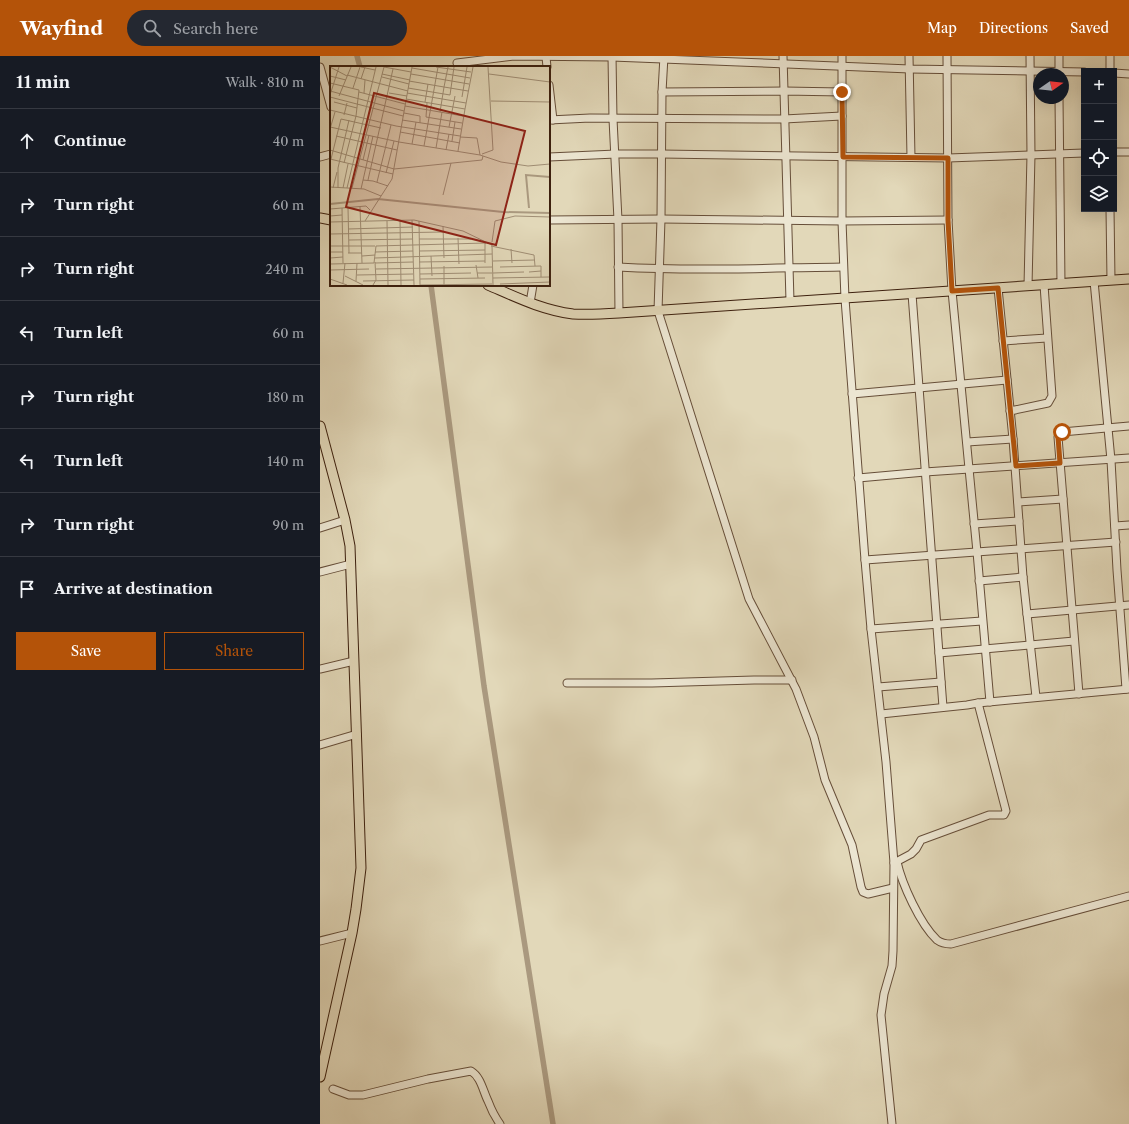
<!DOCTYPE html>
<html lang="en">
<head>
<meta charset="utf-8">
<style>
	:root { --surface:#171b24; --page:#242831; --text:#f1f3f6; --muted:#9ea1a6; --line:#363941; --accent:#b45309 }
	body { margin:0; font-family:"Libre Caslon Text",serif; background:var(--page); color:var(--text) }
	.controls { position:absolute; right:12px; top:12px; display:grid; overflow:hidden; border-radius:0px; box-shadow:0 4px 16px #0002 }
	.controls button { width:36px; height:36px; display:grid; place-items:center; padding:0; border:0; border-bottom:1px solid var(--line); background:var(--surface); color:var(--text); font:20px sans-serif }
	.compass { position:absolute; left:713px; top:12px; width:36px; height:36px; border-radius:50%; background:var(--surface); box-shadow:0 4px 16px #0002; rotate:76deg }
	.stop { position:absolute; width:12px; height:12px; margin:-9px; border:3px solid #b45309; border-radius:50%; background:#fff }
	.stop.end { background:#b45309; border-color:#fff; box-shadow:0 1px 4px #0008 }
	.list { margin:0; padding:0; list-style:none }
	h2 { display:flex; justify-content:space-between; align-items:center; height:52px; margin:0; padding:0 16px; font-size:17px }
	h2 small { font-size:13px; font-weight:400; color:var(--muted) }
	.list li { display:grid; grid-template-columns:26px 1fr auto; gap:12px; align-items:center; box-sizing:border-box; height:64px; padding:0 16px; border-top:1px solid var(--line) }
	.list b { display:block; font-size:15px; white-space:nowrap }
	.list em { font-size:13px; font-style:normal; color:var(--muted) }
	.actions { display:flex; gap:8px; padding:12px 16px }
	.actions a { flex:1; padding:9px 0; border:1px solid var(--accent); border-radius:0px; text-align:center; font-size:14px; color:var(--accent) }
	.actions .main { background:var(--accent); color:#fff }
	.icon { flex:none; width:22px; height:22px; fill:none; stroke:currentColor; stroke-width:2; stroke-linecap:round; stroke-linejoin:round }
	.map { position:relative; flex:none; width:809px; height:1068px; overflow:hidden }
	header { display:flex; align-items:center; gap:24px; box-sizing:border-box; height:56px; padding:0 20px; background:var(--accent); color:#fff }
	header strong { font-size:19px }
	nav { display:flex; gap:22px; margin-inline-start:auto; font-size:14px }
	.search { width:280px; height:36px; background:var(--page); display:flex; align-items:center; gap:10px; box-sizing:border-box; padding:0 14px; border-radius:22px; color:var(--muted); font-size:15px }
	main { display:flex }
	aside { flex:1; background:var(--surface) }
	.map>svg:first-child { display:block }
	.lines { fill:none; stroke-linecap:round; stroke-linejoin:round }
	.canal { stroke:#aa997f; stroke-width:5.5 }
	.minor-casing { stroke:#664e39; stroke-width:9 }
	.major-casing { stroke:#3d200e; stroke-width:11 }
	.minor { stroke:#ece6d2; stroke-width:7 }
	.major { stroke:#e2d8b9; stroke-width:9 }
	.route { stroke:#b45309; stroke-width:5 }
	.inset-river { fill:none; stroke:#aa997f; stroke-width:2 }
	.inset-road { fill:none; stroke:#a08e75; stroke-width:1 }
	.view { fill:#8f2418; fill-opacity:0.15; stroke:#8f2418; stroke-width:2 }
	.inset-edge { fill:none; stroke:#3d200e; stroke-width:2 }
</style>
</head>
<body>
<header>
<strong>Wayfind</strong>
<div class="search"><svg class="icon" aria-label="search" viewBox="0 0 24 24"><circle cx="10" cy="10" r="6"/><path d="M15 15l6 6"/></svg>Search here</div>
<nav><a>Map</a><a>Directions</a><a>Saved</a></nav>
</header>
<main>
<aside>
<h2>11 min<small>Walk · 810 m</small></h2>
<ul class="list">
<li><svg class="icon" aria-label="ahead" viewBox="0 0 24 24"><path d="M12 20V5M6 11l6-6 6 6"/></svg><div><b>Continue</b></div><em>40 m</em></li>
<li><svg class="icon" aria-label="right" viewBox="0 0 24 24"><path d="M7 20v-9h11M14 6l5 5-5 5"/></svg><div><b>Turn right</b></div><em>60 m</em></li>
<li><svg class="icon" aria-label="right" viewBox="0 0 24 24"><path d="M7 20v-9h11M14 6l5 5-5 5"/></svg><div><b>Turn right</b></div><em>240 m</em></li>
<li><svg class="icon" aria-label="left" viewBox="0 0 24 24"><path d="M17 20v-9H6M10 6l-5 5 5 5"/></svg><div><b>Turn left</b></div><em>60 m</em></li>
<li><svg class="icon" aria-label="right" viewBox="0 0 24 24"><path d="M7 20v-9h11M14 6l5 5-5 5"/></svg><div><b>Turn right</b></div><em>180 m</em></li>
<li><svg class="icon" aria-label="left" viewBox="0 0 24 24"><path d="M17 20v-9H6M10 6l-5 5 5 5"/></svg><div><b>Turn left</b></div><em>140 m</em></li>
<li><svg class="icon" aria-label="right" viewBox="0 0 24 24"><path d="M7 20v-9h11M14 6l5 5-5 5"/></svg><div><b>Turn right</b></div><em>90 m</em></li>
<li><svg class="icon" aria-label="arrive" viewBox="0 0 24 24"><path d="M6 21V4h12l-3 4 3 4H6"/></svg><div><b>Arrive at destination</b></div></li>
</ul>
<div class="actions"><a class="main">Save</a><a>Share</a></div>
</aside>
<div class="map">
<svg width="809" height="1068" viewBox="0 0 809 1068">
	<rect width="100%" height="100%" fill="#e2d8b9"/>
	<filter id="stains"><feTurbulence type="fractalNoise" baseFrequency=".005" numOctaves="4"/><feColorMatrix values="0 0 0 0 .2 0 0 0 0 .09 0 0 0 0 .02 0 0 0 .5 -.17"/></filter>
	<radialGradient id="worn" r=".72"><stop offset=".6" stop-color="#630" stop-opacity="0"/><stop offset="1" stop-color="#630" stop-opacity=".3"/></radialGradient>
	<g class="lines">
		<g class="canal">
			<polyline points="37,0 40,11"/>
			<polyline points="111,229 164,630 233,1068"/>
		</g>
		<g class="minor-casing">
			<g id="minor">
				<polyline points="292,0 293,63 298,164 299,257"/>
				<polyline points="344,0 342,36 341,163 338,255 429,543 476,633 494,681 505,724 532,789 541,831 543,836 548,838 573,832"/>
				<polyline points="463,0 470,245"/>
				<polyline points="522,0 522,165 525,243 545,504 551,573 566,706 574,807 573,895 572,910 564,938 561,959 572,1068"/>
				<polyline points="589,0 591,101"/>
				<polyline points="627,0 628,164 632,235 657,496 670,646"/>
				<polyline points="226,1 227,11"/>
				<polyline points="137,7 194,0 292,1 590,13 764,16"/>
				<polyline points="0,11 11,51"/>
				<polyline points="790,15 790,0"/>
				<polyline points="794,17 809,18"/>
				<polyline points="739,18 739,0"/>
				<polyline points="229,29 233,64"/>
				<polyline points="342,36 464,35 522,36"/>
				<polyline points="739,42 741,228"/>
				<polyline points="229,64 270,62 464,63 522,60"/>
				<polyline points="794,96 809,96"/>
				<polyline points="0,101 11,98"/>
				<polyline points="229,101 296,98 341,98 628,102 764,97"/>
				<polyline points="790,153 791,224"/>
				<polyline points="229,164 341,163 522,165 628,164"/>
				<path d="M298 211C373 215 448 212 523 211"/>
				<polyline points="774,225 791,404 797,514 806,633"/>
				<polyline points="708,230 711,99 710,0"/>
				<polyline points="678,232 693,383 703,521 716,641"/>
				<polyline points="592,238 623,651"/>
				<polyline points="210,247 213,229"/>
				<polyline points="683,285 727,282"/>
				<polyline points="532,338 687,324"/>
				<polyline points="690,355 728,347 732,340 724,229"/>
				<polyline points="647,386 693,383"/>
				<polyline points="538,422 605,416 809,402"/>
				<polyline points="698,446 743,443"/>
				<polyline points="654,468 699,465"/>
				<polyline points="795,470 809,469"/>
				<polyline points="0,472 25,464"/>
				<polyline points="545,504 796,486"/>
				<polyline points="0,516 31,508"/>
				<polyline points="659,525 703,521"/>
				<polyline points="707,558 809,549"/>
				<polyline points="551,573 662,565"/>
				<polyline points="619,597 754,585"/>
				<polyline points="0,613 34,605"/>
				<polyline points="247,627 332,627 434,624 472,624"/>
				<polyline points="558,631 621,626"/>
				<polyline points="759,638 738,381 742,376 809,370"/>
				<polyline points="561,658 647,649 658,647 809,633"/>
				<polyline points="0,689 37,678"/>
				<path d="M577 806C582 828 600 868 617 884 621 887 626 888 631 888L809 840"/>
				<polyline points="574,807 591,798 596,793 601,784 669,759 684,759 686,755 685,751 658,647"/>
				<polyline points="0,885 32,877"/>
				<path d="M13 1033 29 1039H43L108 1023 151 1015C161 1021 163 1035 168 1045 171 1053 175 1061 180 1068"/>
			</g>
		</g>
		<g class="major-casing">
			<g id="major">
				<polyline points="0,162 11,164"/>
				<path d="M168 229C196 241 222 254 253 258 268 259 284 258 299 257L809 223"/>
				<polyline points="0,370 25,464 30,490 41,812 36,853 32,877 0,1021"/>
			</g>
		</g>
		<use href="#minor" class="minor"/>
		<use href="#major" class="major"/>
	</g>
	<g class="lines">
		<polyline class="route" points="522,36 523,101 628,102 628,164 632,235 678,232 696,410 740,407 738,381 742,376"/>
	</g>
	<g transform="translate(10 10)">
		<rect width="220" height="220" fill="#e2d8b9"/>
		<path class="inset-river" d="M0 138 48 133 173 146 220 147M199 142 196 109 220 111"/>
		<path class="inset-road" d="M0 1 17 10M31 1 45 4M54 1 81 6M106 1 141 6M82 2 140 12M52 8 80 14M81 8 139 18M159 8 220 16M17 9 78 25M0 10 16 14M52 11 79 18M31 13 35 1M79 15 114 21 118 1M0 17 29 24 26 50 14 97M23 22 30 1M78 22 120 29 124 1M0 25 74 45M29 26 75 38M34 27 35 14M59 27 77 30M77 27 136 37M0 29 9 1M9 30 21 1M0 31 73 50M132 31 137 1M76 33 135 43 128 85M161 35 220 36M4 36 27 42M95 36 98 18M97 37 96 51 132 57M75 40 133 50M135 43 143 1M0 44 66 60 130 70M110 46 114 21 138 25M74 47 90 50V57M14 49 17 37M72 54 131 63M0 61 69 76 150 89 171 96 198 100 220 98M119 61 125 30M0 63 5 46M70 66 130 77M6 70 67 84M130 71 147 72 150 89M122 75 125 56M82 78 86 56M94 80 108 1M106 82 112 46M0 84 64 103 152 94 153 90M116 84 119 68M152 88 163 84 158 1M0 93 63 108M1 93 11 53 51 62M33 94 39 69M56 107 64 75M33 114 43 115 58 120M38 114 63 3M47 116 61 59M0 121 34 123 51 130M3 122 7 106M8 122V102L19 54M13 122 18 98M17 122 46 1M22 122 54 1M31 123 43 70M113 129 121 97M30 141 32 197M12 142 13 197M18 142 19 187M0 143 36 140 40 144M0 150 12 149M70 154 71 219M82 154 84 219M35 155 62 113 82 1M57 155 58 219M89 155 90 219M0 156 84 154 133 165 162 179 163 219M113 160 114 192M18 163 83 161M0 168 113 166M128 172 129 198M89 173H141M19 174 83 173M162 176 165 155 185 150 220 151M155 177V197M0 180H45M161 180 204 189 205 200M181 183 182 197M89 185 155 184M0 186H13M45 186 83 185M18 187H32M0 189V213M32 190 45 189M101 190 102 210M0 192 13 191M45 192 162 188M163 195 205 194M89 196 155 195M45 197 83 196M0 198 44 197 46 180 156 177M146 199 148 212M114 200V219M170 201 211 200V211M46 203 162 201M0 204 39 203M199 206 211 205M147 207H162M163 207 194 206M90 208 141 207M27 209 83 208M15 210 33 219M163 212 219 211M0 213 17 219M90 213 155 212M26 215 27 197M33 215 84 214M13 217 15 197M170 218 220 216M43 219 46 214 45 196M90 219 162 218M220 219V190"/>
		<path class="view" d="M44 27 195 65 166 179 16 141Z"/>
		<rect width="220" height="220" class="inset-edge"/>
	</g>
	<rect width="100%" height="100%" filter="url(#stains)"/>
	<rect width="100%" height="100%" fill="url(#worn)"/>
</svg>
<div class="controls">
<button>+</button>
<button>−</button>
<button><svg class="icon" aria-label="locate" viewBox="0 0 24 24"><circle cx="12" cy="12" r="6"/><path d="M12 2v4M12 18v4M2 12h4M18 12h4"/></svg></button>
<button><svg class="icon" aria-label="layers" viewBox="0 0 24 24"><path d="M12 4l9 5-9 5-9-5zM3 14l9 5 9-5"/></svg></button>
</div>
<svg class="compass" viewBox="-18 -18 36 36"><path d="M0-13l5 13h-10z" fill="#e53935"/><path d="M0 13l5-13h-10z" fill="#9ea1a6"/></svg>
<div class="stop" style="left:742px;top:376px"></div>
<div class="stop end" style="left:522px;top:36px"></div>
</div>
</main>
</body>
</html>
